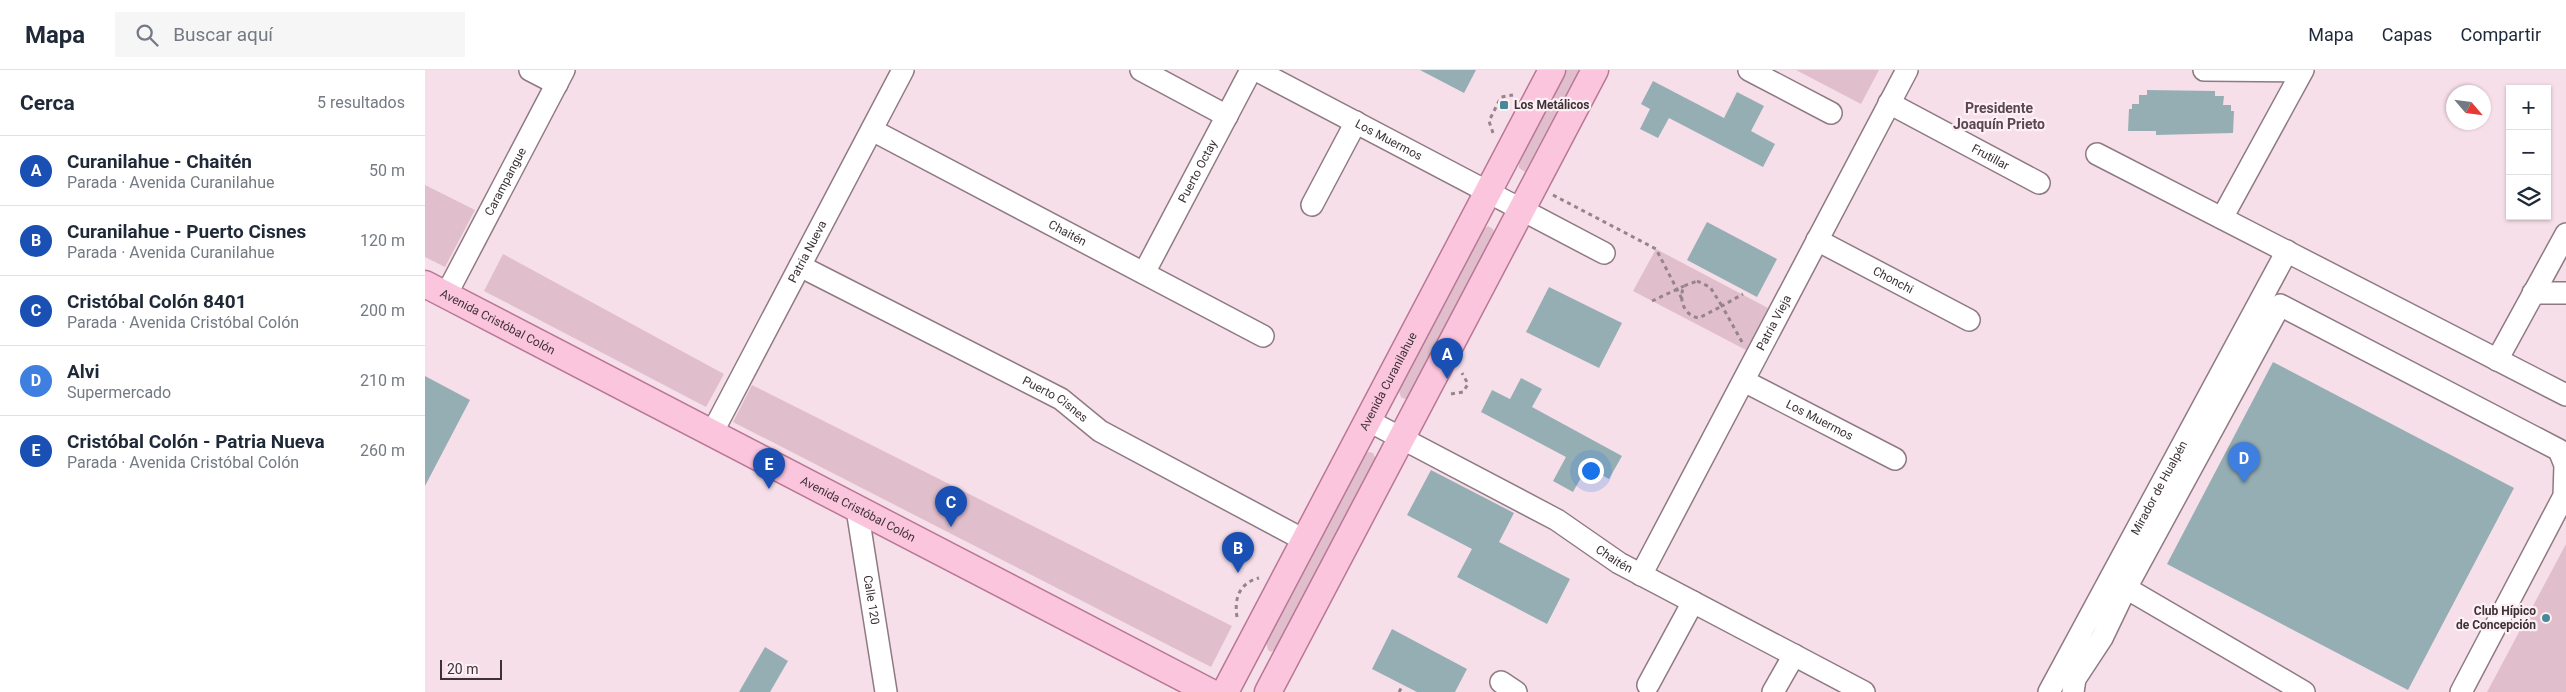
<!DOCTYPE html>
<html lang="es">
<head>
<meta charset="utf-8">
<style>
	:root { --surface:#fff; --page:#f6f6f7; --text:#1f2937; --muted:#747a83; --line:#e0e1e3; --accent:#2563eb }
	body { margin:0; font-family:Roboto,sans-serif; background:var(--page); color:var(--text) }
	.controls { position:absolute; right:15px; top:15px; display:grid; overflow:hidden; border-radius:0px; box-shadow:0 1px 4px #0004 }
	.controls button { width:45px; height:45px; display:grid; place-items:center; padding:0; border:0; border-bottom:1px solid var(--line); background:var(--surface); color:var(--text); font:25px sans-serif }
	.compass { position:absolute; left:2021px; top:15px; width:45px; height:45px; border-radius:50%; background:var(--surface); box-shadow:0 1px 4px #0004; rotate:118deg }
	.scale { position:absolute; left:15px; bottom:12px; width:62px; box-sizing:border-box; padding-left:5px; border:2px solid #3c3236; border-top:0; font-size:14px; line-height:18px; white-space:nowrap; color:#3c3236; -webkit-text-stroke:4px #feeff5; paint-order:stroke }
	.you { position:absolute; left:1165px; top:400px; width:18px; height:18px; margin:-12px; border:4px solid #fff; border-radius:50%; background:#1a73e8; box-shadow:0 0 0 8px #1a73e833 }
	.badge { display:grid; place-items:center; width:32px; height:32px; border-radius:50%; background:var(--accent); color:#fff; font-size:16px; font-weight:700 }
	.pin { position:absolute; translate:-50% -41px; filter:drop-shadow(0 1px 2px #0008) }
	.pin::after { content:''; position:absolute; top:26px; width:18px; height:15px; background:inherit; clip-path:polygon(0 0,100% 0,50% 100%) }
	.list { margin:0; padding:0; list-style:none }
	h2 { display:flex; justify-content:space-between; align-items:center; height:65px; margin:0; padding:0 20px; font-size:21px }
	h2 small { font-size:16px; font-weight:400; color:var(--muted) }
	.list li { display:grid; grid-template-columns:32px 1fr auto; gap:15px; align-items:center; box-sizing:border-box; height:70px; padding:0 20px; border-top:1px solid var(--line) }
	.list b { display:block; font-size:19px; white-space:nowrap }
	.list p { margin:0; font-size:16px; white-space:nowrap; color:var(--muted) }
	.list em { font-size:16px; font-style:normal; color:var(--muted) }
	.icon { flex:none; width:28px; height:28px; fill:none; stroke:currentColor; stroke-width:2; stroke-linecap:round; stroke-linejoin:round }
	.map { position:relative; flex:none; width:2141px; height:622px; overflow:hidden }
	header { display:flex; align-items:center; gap:30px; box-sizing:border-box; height:70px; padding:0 25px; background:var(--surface); border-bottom:1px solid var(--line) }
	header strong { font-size:24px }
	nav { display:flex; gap:28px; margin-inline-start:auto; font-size:18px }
	.search { width:350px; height:45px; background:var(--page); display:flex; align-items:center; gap:12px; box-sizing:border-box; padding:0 18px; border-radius:0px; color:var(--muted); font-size:19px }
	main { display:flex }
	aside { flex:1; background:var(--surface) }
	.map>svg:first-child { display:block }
	.green { fill:#e0becc }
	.building { fill:#95aeb4 }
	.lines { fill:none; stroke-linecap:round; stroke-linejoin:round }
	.minor-casing { stroke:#8f7a83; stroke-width:24 }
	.major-casing { stroke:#b87895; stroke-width:29 }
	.path { stroke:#95848b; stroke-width:3; stroke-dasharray:4 4; stroke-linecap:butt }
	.minor { stroke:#fff; stroke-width:21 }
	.major { stroke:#fcc5de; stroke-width:26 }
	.poi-dot { fill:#468999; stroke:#feeff5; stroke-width:2 }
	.labels { text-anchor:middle; stroke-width:4.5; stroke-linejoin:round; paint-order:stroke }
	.poi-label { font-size:12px; font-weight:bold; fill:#3c3236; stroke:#feeff5; text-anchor:start }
	.street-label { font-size:12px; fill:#3c3236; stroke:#feeff5 }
	.neighbourhood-label { font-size:14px; font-weight:bold; fill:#5a474f; stroke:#feeff5 }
</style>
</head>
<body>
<header>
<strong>Mapa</strong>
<div class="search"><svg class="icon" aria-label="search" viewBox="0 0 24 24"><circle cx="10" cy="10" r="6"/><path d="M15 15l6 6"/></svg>Buscar aquí</div>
<nav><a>Mapa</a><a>Capas</a><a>Compartir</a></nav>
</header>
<main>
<aside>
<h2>Cerca<small>5 resultados</small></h2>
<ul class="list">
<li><span class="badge" style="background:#1a4fb4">A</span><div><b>Curanilahue - Chaitén</b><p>Parada · Avenida Curanilahue</p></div><em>50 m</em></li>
<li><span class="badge" style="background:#1a4fb4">B</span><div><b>Curanilahue - Puerto Cisnes</b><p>Parada · Avenida Curanilahue</p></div><em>120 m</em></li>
<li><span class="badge" style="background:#1a4fb4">C</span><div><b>Cristóbal Colón 8401</b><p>Parada · Avenida Cristóbal Colón</p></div><em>200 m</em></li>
<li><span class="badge" style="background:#3f7fe0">D</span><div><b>Alvi</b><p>Supermercado</p></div><em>210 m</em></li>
<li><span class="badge" style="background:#1a4fb4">E</span><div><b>Cristóbal Colón - Patria Nueva</b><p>Parada · Avenida Cristóbal Colón</p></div><em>260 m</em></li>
</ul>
</aside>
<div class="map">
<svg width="2141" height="622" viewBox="0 0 2141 622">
	<rect width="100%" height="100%" fill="#f7dfe9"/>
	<g class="green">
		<polygon points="1140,0 1158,0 1107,96 1100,102 1094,98 1094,89"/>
		<polygon points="1371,0 1454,0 1436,34"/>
		<polygon points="0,115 50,140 20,197 0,187"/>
		<polygon points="1063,156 1068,159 1070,166 987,327 980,329 976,327 974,321 1058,160"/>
		<polygon points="1231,179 1343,238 1321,280 1208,221"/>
		<polygon points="78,184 299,304 281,337 59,221"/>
		<polygon points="327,315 807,556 786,597 308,352"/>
		<polygon points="944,382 948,383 951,389 853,578 846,582 843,580 841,572 939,384"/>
		<polygon points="2141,474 2141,622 2062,622"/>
	</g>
	<g class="building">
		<polygon points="995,0 1051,0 1039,23"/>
		<polygon points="1228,11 1299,48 1312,22 1339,36 1326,61 1350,74 1338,97 1244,48 1233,68 1215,59 1225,39 1216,34"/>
		<polygon points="1722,20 1790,21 1790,26 1799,26 1798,35 1806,35 1806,41 1809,41 1808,63 1731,65 1731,61 1703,61 1704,39 1707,39 1707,34 1714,34 1714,25 1722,25"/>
		<polygon points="1282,152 1352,189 1332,227 1262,190"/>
		<polygon points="1124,217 1197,253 1174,298 1101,262"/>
		<polygon points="1848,292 2089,418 1983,620 1742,494"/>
		<polygon points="0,306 45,330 0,416"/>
		<polygon points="1096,308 1117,319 1107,337 1197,386 1184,409 1162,397 1148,422 1128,411 1141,387 1056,342 1067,320 1085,329"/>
		<polygon points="1006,400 1089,443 1074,472 1145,509 1122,554 1032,507 1047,479 982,445"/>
		<polygon points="967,559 1042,599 1030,622 992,622 947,599"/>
		<polygon points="340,577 363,591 345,622 314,622"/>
	</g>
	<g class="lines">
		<g class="minor-casing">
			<g id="minor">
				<polyline points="105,0 132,14"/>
				<polyline points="716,0 802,46"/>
				<path id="s1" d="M831 0 1179 183"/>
				<polyline points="1324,0 1406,43"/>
				<polyline points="1779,0 1877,1"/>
				<path id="s2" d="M1464 33 1614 113"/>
				<path id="s3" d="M447 60 838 266"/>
				<polyline points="1672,84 2141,325"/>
				<polyline points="887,135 931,52"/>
				<polyline points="1797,148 1878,0"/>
				<path id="s4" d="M1392 170 1544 250"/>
				<path id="s5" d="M375 196 636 329 675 361 879 470"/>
				<path id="s6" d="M719 203 826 0"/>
				<polyline points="2108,223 2141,223"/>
				<path id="s7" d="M21 225 139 0"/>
				<polyline points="2072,290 2141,164"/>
				<path id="s8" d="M1319 311 1470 389"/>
				<path id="s9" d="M942 350 1132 450 1194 493 1439 622"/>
				<path id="s10" d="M287 363 478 0"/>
				<path id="s11" d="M432 439 461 622"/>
				<path id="s12" d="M1216 505 1482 0"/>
				<polyline points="1701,518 1855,235 2134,380 2140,395 2139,426 2036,622"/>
				<polyline points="1076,612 1091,622"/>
				<polyline points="1223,615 1268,532"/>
				<polyline points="1348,622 1369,585"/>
				<path id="s13" d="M1624 622 1862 181"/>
				<polyline points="1648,622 1650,609 1677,568 1701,518 1879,622"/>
			</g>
		</g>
		<g class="major-casing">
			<g id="major">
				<path id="s14" d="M0 214 785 622"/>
				<path id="s15" d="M800 622 1127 0"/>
				<polyline points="843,622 1170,0"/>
			</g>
		</g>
		<g class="path">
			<polyline points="1068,63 1064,51 1076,27 1088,25"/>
			<polyline points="1128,125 1231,179 1257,229"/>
			<path d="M1272 211 1285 217 1297 236 1274 248C1259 246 1253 229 1259 216Z"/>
			<polyline points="1227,231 1259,216"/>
			<polyline points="1317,272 1297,236 1318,224"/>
			<polyline points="1026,324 1038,322 1043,314 1037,303"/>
			<path d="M812 547C809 529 814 513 834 508"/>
			<polyline points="974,622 978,615"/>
		</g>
		<use href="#minor" class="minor"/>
		<use href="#major" class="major"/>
	</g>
	<g class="poi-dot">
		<rect x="1074" y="30" width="10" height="10" rx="2.5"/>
		<circle cx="2121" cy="548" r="5"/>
	</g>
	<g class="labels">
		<g class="poi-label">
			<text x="1089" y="39">Los Metálicos</text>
			<text x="2111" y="545" text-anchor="end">Club Hípico<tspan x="2111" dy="14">de Concepción</tspan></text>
		</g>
		<g class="street-label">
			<text dy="4" stroke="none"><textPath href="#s1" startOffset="150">Los Muermos</textPath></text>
			<text dy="4" stroke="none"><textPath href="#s2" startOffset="115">Frutillar</textPath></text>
			<text dy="4" stroke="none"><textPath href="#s6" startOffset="115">Puerto Octay</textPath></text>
			<text dy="4" stroke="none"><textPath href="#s7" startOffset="128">Carampangue</textPath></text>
			<text dy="4" stroke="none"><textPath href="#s3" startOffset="221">Chaitén</textPath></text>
			<text dy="4" stroke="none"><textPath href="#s10" startOffset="205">Patria Nueva</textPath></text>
			<text dy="4" stroke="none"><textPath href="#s4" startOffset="86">Chonchi</textPath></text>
			<text dy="4" stroke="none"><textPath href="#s14" startOffset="82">Avenida Cristóbal Colón</textPath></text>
			<text dy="4" stroke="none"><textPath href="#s12" startOffset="285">Patria Vieja</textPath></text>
			<text dy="4" stroke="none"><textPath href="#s15" startOffset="351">Avenida Curanilahue</textPath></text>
			<text dy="4" stroke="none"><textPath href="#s5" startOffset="288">Puerto Cisnes</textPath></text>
			<text dy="4" stroke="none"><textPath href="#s8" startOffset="85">Los Muermos</textPath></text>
			<text dy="4" stroke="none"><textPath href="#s13" startOffset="232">Mirador de Hualpén</textPath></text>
			<text dy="4" stroke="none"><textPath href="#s14" startOffset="488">Avenida Cristóbal Colón</textPath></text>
			<text dy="4" stroke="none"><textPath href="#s9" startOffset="284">Chaitén</textPath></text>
			<text dy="4" stroke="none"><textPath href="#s11" startOffset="92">Calle 120</textPath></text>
		</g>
		<g class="neighbourhood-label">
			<text x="1574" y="43">Presidente<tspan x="1574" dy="16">Joaquín Prieto</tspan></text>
		</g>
	</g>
</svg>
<div class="controls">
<button>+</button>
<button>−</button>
<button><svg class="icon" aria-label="layers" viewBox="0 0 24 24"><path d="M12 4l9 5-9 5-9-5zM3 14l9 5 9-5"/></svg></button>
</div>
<svg class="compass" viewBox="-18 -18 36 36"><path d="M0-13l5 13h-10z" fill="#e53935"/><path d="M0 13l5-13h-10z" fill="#747a83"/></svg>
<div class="scale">20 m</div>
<div class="you"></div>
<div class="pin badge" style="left:1022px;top:309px;background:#1a4fb4">A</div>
<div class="pin badge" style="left:813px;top:503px;background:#1a4fb4">B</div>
<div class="pin badge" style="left:526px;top:457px;background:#1a4fb4">C</div>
<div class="pin badge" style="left:1819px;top:413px;background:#3f7fe0">D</div>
<div class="pin badge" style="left:344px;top:419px;background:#1a4fb4">E</div>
</div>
</main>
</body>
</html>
